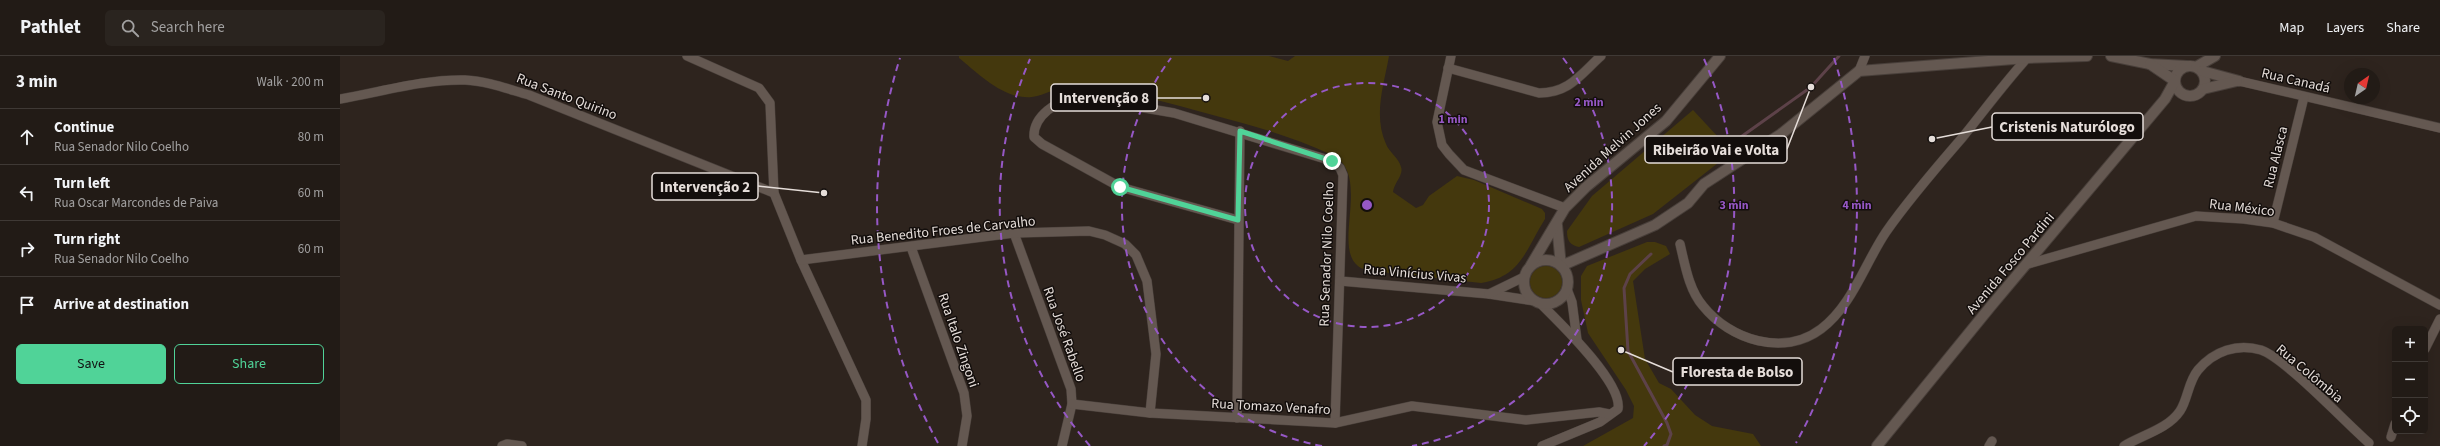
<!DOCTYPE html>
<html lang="en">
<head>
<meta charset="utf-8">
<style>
	:root { --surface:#221b16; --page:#2a241f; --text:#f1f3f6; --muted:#a2a1a1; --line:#3f3935; --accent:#50d398 }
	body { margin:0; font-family:"Source Sans 3",sans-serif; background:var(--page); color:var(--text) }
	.controls { position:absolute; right:12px; bottom:12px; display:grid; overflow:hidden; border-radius:6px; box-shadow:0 4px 16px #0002 }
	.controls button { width:36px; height:36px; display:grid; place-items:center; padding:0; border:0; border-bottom:1px solid var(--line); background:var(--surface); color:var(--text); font:20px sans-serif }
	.compass { position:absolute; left:2004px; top:12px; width:36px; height:36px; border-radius:50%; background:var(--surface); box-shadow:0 4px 16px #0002; rotate:34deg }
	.stop { position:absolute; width:12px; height:12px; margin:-9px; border:3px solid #50d398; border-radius:50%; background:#fff }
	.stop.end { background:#50d398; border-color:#fff; box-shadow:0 1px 4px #0008 }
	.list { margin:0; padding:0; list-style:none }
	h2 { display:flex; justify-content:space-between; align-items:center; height:52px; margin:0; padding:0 16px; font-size:17px }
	h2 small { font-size:13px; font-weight:400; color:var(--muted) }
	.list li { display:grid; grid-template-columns:26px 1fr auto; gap:12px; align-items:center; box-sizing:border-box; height:56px; padding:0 16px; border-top:1px solid var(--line) }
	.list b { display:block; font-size:15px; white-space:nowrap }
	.list p { margin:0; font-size:13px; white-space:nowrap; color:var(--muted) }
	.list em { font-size:13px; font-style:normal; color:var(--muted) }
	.actions { display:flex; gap:8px; padding:12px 16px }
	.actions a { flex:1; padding:9px 0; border:1px solid var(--accent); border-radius:6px; text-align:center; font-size:14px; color:var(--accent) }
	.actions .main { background:var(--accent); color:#111 }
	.icon { flex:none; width:22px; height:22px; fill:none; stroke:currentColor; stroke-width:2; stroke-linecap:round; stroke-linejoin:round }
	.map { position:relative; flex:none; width:2100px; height:390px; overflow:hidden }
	header { display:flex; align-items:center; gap:24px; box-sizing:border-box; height:56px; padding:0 20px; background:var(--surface); border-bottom:1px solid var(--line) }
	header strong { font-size:19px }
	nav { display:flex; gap:22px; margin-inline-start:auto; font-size:14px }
	.search { width:280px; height:36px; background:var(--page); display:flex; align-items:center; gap:10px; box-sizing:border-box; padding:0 14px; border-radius:6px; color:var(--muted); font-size:15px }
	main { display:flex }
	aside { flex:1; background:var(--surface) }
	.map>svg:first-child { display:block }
	.green { fill:#44380d }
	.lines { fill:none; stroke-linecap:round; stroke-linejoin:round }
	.stream { stroke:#5d4249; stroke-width:3 }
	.minor-casing { stroke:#483f3a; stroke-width:10 }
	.tertiary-casing { stroke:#483f3a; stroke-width:12 }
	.minor { stroke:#645851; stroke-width:9 }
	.tertiary { stroke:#645851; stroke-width:10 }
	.route { stroke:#50d398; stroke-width:5 }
	.ring { fill:none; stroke:#9658c6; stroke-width:2; stroke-dasharray:7 5 }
	.labels { text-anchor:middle; stroke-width:3; stroke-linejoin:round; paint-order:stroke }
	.street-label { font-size:14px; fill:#e5ddd9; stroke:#130e0c }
	.centre { fill:#9658c6; stroke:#130e0c; stroke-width:2 }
	.ring-label { font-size:12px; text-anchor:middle; font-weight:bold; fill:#9658c6; stroke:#130e0c; stroke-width:3; stroke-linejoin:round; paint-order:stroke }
	.leader { fill:none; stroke:#e5ddd9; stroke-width:1.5 }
	.callout-dot { fill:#e5ddd9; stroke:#130e0c; stroke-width:1.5 }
	.callout { fill:#130e0c; stroke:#e5ddd9; stroke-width:1.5 }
	.callout-label { font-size:15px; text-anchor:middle; font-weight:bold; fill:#e5ddd9 }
</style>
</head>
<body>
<header>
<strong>Pathlet</strong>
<div class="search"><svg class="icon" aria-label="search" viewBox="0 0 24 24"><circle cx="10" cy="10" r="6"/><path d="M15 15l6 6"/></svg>Search here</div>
<nav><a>Map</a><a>Layers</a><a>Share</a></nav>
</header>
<main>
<aside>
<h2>3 min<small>Walk · 200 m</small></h2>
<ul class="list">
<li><svg class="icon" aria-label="ahead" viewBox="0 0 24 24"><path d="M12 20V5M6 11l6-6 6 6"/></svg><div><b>Continue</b><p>Rua Senador Nilo Coelho</p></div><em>80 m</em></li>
<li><svg class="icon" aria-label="left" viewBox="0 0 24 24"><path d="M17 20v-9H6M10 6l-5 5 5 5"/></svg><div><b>Turn left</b><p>Rua Oscar Marcondes de Paiva</p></div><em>60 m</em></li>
<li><svg class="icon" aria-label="right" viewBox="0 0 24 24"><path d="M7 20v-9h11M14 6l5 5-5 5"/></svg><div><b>Turn right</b><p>Rua Senador Nilo Coelho</p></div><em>60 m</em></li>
<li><svg class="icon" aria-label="arrive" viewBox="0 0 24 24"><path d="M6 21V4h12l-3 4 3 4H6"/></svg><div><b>Arrive at destination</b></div></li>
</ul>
<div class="actions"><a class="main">Save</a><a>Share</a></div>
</aside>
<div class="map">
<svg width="2100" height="390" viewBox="0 0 2100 390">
	<rect width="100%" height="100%" fill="#2e241e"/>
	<g class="green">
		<path d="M619 0H929L948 5 955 0H1049C1044 29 1033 59 1046 88 1049 96 1059 102 1061 111 1064 119 1054 127 1053 136L1076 152 1083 149 1089 140 1117 120 1134 124 1202 153 1205 157V163C1186 193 1181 221 1141 227L1032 215C1028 214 1021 213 1018 210 992 190 1032 118 992 99 952 80 910 69 869 58 832 48 798 38 760 31 752 30 741 28 733 29 719 30 706 39 692 41 664 44 639 18 619 2Z"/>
		<path d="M1353 54 1392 96 1313 158 1239 191C1230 189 1227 185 1227 175L1252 140Z"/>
		<polygon points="1307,186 1315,186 1326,190 1330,198 1305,213 1293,225 1305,303 1319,327 1331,333 1355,359 1372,370 1413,378 1421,390 1243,390 1293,362 1294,350 1286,334 1248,277 1241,244 1241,220 1247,210"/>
		<circle cx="1206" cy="226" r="16"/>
	</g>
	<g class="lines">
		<g class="stream">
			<polyline points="1398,83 1471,31 1499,0"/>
			<polyline points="1311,198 1290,218 1284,232 1288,295 1327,367 1331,378 1327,389 1324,390"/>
		</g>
		<g class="minor-casing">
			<g id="minor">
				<polyline points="347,0 419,32 430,47 434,137 461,204 526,344 526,363 522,390"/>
				<polyline points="1111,0 1097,66 1102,89 1109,98 1124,114 1225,152"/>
				<path d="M1108 12 1199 37C1229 37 1240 19 1261 0"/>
				<polyline points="1519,15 1525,0"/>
				<polyline points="1899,25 2100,72"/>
				<path d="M0 43C41 36 84 23 125 24 147 25 168 33 189 39L434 137"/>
				<path d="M898 164 780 131 702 88 694 81C693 59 717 46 735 40L834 57 992 105 1000 112 1003 119 995 367"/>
				<polyline points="1933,167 1964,41"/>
				<polyline points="674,177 731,333 732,348 722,390"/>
				<path d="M1340 188C1345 209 1349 234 1363 250 1390 284 1444 301 1481 273 1512 250 1525 207 1546 176 1569 143 1596 112 1622 82 1644 55 1665 26 1689 0"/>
				<polyline points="571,191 624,337 627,360 622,390"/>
				<polyline points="461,204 674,177 749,175 765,179 785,188 796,199 807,225 816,298 810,357"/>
				<polyline points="1688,208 1856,160 1904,163 1933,167 1974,181 2100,249"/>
				<polyline points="1000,225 1149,238 1195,245"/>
				<polyline points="1227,233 1232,246 1237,284"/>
				<polyline points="1149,238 1184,221"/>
				<path d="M1201 248C1219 266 1283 327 1278 353L1260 366 1202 390"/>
				<polyline points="2085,293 2100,263"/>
				<polyline points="732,348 810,357 995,367 1072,350 1186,364 1259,356 1269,358"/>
				<polyline points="897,362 900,75"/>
				<polyline points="2051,381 2055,368"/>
				<polyline points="162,390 167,388 182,390"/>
				<polyline points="1649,390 1652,385"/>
				<path d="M1784 390C1802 379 1828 373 1840 355 1848 343 1848 326 1858 314 1874 295 1897 287 1921 294 1945 302 2006 367 2029 387"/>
			</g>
		</g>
		<g class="tertiary-casing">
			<g id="tertiary">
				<polyline points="1771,0 1810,8 1847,10"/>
				<circle cx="1850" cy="25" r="15"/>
				<polyline points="1856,11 1875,0"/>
				<polyline points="1862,15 1899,25"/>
				<polyline points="1863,33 1897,25"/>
				<polyline points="1217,169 1221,210 1315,169 1348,147 1364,128 1441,78 1519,15 1687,2 1747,0"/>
				<circle cx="1206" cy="226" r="22"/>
				<polyline points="1191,209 1225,152 1246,131 1326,65 1380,0"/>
				<polyline points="1537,390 1651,250 1825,43 1835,25 1810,8"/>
			</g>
		</g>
		<use href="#minor" class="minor"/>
		<use href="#tertiary" class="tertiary"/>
	</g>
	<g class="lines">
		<polyline class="route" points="780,131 898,164 900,75 992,105"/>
	</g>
	<g class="ring">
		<circle cx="1027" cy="149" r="122"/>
		<path d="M982 390A245 245 0 0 1 831 2M1223 2A245 245 0 0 1 1072 390"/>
		<path d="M750 390A367 367 0 0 1 690 3M1364 3A367 367 0 0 1 1304 390"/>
		<path d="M598 387A490 490 0 0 1 560 2M1494 2A490 490 0 0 1 1456 387"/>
	</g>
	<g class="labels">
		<g class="street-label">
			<text transform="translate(1956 24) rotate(13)" y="5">Rua Canadá</text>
			<text transform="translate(227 40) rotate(21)" y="5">Rua Santo Quirino</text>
			<text transform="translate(1272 91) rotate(-42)" y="5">Avenida Melvin Jones</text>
			<text transform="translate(1935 101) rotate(-76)" y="5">Rua Alasca</text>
			<text transform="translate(1902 151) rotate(7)" y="5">Rua México</text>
			<text transform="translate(603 174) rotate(-6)" y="5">Rua Benedito Froes de Carvalho</text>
			<text transform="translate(986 198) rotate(-88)" y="5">Rua Senador Nilo Coelho</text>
			<text transform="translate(1670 207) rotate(-50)" y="5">Avenida Fosco Pardini</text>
			<text transform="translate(1075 217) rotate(5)" y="5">Rua Vinícius Vivas</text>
			<text transform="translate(725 278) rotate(70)" y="5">Rua José Rabello</text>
			<text transform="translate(619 284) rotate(71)" y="5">Rua Italo Zingoni</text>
			<text transform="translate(1970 317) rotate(40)" y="5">Rua Colômbia</text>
			<text transform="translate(931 350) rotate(3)" y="5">Rua Tomazo Venafro</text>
		</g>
	</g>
	<circle cx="1027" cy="149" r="6" class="centre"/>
	<g class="ring-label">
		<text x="1249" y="50">2 min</text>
		<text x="1113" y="67">1 min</text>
		<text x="1394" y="153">3 min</text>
		<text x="1517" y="153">4 min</text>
	</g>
	<path class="leader" d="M866 42L817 42M1592 83L1652 71M1471 31L1447 93M484 137L418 130M1281 294L1333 316"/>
	<g class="callout-dot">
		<circle cx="866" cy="42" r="4"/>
		<circle cx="1592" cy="83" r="4"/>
		<circle cx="1471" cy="31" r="4"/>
		<circle cx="484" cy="137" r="4"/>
		<circle cx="1281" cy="294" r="4"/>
	</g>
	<g class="callout">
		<rect x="711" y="28" width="106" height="27" rx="4"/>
		<rect x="1652" y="57" width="151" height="27" rx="4"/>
		<rect x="1305" y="80" width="142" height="27" rx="4"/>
		<rect x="312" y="117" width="106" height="27" rx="4"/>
		<rect x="1333" y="302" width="129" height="27" rx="4"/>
	</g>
	<g class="callout-label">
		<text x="764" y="47">Intervenção 8</text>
		<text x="1727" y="76">Cristenis Naturólogo</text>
		<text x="1376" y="99">Ribeirão Vai e Volta</text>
		<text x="365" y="136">Intervenção 2</text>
		<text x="1397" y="321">Floresta de Bolso</text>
	</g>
</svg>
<div class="controls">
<button>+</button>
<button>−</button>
<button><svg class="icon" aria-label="locate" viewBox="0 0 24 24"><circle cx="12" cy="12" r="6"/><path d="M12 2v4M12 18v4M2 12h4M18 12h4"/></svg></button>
</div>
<svg class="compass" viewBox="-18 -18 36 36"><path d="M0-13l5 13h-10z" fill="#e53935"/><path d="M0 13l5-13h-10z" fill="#a2a1a1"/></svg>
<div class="stop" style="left:780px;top:131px"></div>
<div class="stop end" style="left:992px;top:105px"></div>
</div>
</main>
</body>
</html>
